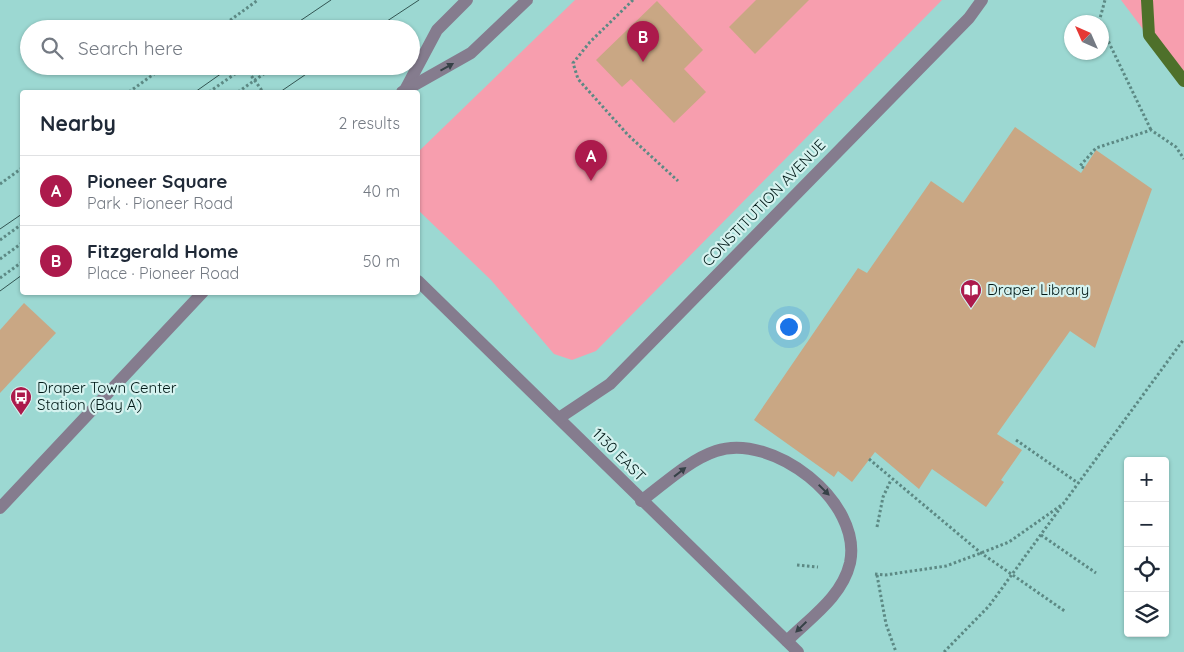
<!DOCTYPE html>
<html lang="en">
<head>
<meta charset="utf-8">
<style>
	:root { --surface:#fff; --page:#f2f2f3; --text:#1f2937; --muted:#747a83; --line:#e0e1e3; --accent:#ac1a4c }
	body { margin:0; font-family:Quicksand,sans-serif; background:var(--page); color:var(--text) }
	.controls { position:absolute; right:15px; bottom:15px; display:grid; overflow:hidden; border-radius:5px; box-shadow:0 1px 4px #0004 }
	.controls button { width:45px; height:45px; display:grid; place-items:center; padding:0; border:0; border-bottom:1px solid var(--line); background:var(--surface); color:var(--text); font:25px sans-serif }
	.compass { position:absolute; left:1064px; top:15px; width:45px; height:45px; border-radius:50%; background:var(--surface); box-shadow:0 1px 4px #0004; rotate:315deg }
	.you { position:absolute; left:788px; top:326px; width:18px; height:18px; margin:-12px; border:4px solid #fff; border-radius:50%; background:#1a73e8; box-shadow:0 0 0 8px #1a73e833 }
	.badge { display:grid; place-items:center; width:32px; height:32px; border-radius:50%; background:var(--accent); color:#fff; font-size:16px; font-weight:700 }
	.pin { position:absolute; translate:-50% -41px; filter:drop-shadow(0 1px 2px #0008) }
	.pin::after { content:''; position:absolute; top:26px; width:18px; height:15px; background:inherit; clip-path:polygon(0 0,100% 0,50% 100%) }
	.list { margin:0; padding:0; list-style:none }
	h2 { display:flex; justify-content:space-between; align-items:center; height:65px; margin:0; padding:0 20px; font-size:21px }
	h2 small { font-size:16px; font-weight:400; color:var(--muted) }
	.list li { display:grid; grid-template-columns:32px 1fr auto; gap:15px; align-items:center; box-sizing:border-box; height:70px; padding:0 20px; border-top:1px solid var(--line) }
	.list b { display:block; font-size:19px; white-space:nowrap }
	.list p { margin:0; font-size:16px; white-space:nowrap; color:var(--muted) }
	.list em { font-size:16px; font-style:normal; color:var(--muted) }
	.icon { flex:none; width:28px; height:28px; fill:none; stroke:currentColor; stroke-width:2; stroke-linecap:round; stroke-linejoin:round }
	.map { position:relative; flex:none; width:1184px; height:652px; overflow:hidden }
	.search { position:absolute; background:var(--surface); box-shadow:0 1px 4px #0004; left:20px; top:20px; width:400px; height:55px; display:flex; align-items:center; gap:12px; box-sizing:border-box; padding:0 18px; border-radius:28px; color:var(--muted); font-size:19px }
	.panel { position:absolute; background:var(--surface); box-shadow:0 1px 4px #0004; left:20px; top:90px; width:400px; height:205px; border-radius:5px }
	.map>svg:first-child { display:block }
	.green { fill:#f79eae }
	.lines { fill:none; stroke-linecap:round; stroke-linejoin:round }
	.stream { stroke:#4e702a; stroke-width:12 }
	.building { fill:#c9a784 }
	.path { stroke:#5c8984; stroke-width:3; stroke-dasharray:2.5 2.5; stroke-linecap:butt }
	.minor { stroke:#857c8e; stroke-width:12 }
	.tram { stroke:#335653; stroke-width:1 }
	.oneway { fill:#364147 }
	.labels { text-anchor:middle; stroke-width:4.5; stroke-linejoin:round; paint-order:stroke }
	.street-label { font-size:15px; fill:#021a18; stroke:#d5f2ef }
	.poi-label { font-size:15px; fill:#021a18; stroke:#d5f2ef; text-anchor:start }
</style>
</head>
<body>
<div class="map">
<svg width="1184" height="652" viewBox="0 0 1184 652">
	<rect width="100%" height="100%" fill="#9cd8d2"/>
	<g class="green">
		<polygon points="575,0 942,0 596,351 572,360 554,354 491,280 418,210 418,152"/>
		<polygon points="1121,0 1184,0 1184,81 1179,77"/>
	</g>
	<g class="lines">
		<polyline class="stream" points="1147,0 1149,35 1184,81"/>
	</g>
	<g class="building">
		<polygon points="756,0 809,0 755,54 729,27"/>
		<polygon points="657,1 703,50 684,69 706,92 674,123 631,79 622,87 596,60"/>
		<polygon points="1015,127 1081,173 1096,150 1152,189 1095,348 1070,331 997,434 1022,450 1001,480 1004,482 986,507 932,469 919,489 875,452 852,482 838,471 834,477 754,420 858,268 867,273 931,181 963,203"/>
		<polygon points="24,303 56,333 0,393 0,330"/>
	</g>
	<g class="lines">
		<g class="path">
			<polyline points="633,0 590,42 573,63 578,79 628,135 678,181"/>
			<polyline points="1099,22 1105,0"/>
			<polyline points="1102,28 1151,130"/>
			<polyline points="218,29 258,0"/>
			<polyline points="129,92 165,66"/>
			<polyline points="209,92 245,67 263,92"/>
			<polyline points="238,92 275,66"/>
			<polyline points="1084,168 1080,166 1096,148 1151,130 1176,147 1184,159"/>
			<polyline points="0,184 22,168"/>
			<polyline points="0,240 22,224"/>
			<polyline points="0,259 22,243"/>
			<polyline points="0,278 22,262"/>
			<polyline points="1016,440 1078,483"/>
			<polyline points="869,459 981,553 1066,612"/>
			<polyline points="877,527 883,497 891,480"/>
			<polyline points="1041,535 1096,573"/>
			<polyline points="797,565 818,567"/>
			<polyline points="875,574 885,575 946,566 981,553 1009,542 1063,504 1184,339"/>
			<polyline points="877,575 886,624 896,652"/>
			<polyline points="944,652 989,606 1061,507"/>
		</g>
		<g class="minor">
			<polyline points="405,90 437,30 467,0"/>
			<polyline points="402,92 471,53 527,0"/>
			<polyline points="418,281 798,652"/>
			<polyline points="559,418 610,384 969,18 982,0"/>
			<path d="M641 501C664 484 689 460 716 451 772 432 863 501 850 563 842 597 810 618 787 641"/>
			<polyline points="0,508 203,292"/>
		</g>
		<g class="tram">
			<polyline points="288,29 331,0"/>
			<polyline points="375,29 419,0"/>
			<polyline points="195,92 232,66"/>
			<polyline points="280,92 318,66"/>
			<polyline points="0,229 22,214"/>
			<polyline points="0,291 22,275"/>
		</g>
	</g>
	<defs><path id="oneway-solid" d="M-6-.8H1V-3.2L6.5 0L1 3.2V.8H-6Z" transform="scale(1.25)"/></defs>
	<g class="oneway">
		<use href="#oneway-solid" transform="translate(447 67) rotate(-29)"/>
		<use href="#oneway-solid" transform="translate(680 472) rotate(-38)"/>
		<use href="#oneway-solid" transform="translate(824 490) rotate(45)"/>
		<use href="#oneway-solid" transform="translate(801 627) rotate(136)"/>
	</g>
	<defs>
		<g id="library-pin" transform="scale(1.125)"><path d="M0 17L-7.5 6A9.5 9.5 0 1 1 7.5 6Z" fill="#ac1a4c" stroke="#d5f2ef"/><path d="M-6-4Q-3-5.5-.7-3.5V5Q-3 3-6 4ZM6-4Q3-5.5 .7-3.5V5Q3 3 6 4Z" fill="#fff"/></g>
		<g id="bus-pin" transform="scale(1.125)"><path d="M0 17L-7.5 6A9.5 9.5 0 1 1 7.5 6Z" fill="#ac1a4c" stroke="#d5f2ef"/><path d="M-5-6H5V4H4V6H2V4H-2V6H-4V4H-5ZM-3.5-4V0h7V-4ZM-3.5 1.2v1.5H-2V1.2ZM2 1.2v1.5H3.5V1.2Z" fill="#fff"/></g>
	</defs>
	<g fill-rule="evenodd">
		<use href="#library-pin" x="971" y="290"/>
		<use href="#bus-pin" x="21" y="397"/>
	</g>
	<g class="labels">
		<g class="street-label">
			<text transform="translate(764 203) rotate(-46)" y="5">CONSTITUTION AVENUE</text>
			<text transform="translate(619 455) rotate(45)" y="5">1130 EAST</text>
		</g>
		<g class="poi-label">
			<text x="987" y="295">Draper Library</text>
			<text x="37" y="393">Draper Town Center<tspan x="37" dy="17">Station (Bay A)</tspan></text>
		</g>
	</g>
</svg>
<div class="controls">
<button>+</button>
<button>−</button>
<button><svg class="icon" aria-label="locate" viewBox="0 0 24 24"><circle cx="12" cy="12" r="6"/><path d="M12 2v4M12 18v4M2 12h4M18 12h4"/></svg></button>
<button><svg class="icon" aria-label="layers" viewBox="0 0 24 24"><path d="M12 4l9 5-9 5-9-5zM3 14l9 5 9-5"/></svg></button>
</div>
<svg class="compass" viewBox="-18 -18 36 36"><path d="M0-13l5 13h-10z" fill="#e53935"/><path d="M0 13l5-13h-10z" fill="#747a83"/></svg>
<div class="you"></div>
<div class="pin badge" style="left:591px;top:181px">A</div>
<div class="pin badge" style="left:643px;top:62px">B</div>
<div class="search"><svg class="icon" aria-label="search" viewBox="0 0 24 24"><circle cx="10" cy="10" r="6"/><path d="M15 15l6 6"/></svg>Search here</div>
<section class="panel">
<h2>Nearby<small>2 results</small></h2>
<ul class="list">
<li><span class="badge">A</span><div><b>Pioneer Square</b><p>Park · Pioneer Road</p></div><em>40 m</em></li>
<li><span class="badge">B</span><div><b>Fitzgerald Home</b><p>Place · Pioneer Road</p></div><em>50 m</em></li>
</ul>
</section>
</div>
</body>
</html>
